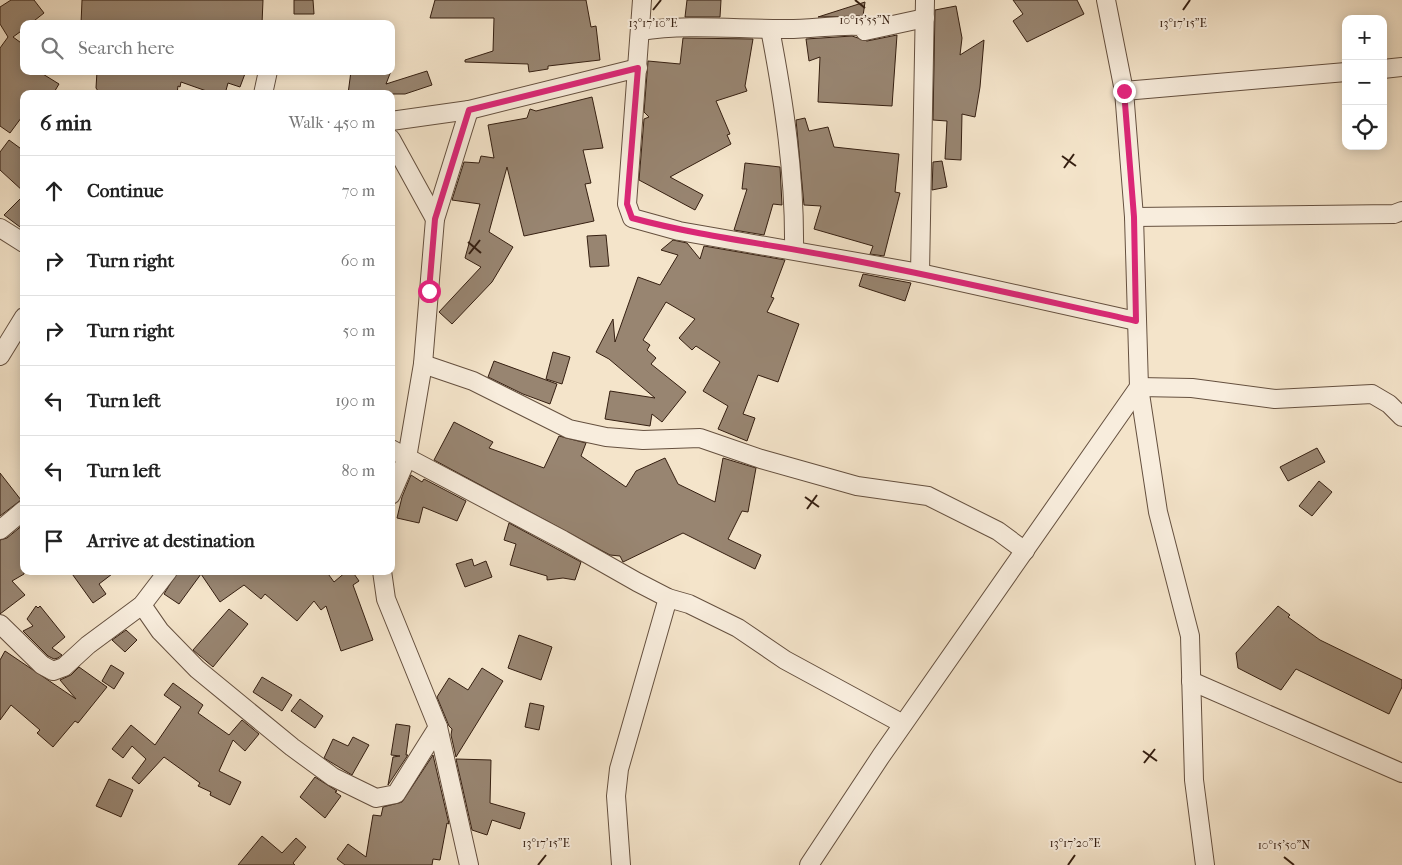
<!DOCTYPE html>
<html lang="en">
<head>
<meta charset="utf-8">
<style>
	:root { --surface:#fff; --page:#f2f2f2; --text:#222; --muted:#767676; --line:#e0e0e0 }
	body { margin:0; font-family:"IM FELL French Canon",serif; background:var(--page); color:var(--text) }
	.controls { position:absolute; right:15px; top:15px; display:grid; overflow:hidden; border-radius:10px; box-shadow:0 2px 12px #0003 }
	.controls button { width:45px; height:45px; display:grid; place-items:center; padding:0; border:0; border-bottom:1px solid var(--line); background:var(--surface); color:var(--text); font:25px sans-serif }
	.stop { position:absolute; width:15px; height:15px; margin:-11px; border:4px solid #db2777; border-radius:50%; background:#fff }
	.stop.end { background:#db2777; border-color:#fff; box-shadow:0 1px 5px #0008 }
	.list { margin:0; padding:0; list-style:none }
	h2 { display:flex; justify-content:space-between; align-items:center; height:65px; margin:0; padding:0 20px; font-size:21px }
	h2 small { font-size:16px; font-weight:400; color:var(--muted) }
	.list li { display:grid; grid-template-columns:32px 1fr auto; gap:15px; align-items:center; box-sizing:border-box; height:70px; padding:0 20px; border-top:1px solid var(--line) }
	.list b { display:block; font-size:19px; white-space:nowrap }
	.list em { font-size:16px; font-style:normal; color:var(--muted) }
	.icon { flex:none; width:28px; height:28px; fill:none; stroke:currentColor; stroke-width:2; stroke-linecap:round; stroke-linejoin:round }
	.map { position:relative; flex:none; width:1402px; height:865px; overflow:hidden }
	.search { position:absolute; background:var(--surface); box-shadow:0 2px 12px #0003; left:20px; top:20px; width:375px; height:55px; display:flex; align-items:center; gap:12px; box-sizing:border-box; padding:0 18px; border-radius:10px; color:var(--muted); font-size:19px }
	.panel { position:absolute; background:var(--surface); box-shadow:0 2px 12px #0003; left:20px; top:90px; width:375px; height:485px; border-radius:10px }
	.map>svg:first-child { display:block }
	.building { fill:#988571; stroke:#351f11 }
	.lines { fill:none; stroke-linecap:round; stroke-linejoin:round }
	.minor-casing { stroke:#65503f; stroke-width:20 }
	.minor { stroke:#f8eddd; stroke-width:18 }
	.route { stroke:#db2777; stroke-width:6 }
	.ticks { fill:none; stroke:#351f11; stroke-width:2 }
	.ticks-label { font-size:12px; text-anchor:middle; fill:#351f11; stroke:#f8eddd; stroke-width:4; stroke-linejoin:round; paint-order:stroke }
</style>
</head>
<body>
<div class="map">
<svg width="1402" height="865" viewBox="0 0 1402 865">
	<rect width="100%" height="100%" fill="#f4e4ca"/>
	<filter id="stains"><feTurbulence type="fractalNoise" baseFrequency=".004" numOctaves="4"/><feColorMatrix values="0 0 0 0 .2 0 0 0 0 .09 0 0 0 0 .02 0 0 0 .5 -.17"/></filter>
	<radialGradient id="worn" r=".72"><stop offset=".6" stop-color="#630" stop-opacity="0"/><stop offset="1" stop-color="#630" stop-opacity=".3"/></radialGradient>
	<g class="building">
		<polygon points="11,0 34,0 44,13 30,24 24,24 24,29 13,37 24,45 24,71 38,71 59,84 53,94 24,94 24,114 10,133 0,126 0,48 8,37 0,24 0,7"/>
		<polygon points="82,0 263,0 262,24 191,24 191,22 81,24"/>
		<polygon points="294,0 313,0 314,14 294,14"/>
		<polygon points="435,0 586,0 591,27 596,26 600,60 548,66 548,69 529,72 528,64 465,62 465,60 493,51 494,18 430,18"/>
		<polygon points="687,0 721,0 720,17 685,17"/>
		<polygon points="1013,0 1077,0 1084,14 1027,42 1013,21 1023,14"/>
		<polygon points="865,2 863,16 818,17"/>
		<polygon points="956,6 962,38 960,55 984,40 980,87 975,117 962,114 961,160 945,159 947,121 933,120 935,10"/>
		<polygon points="897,35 892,106 818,102 820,57 809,61 806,39 852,36 867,41"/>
		<polygon points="683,38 753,39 745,86 747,91 716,101 730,134 727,135 731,144 670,177 703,195 695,210 639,180 644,119 649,117 644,112 648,61 680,64"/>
		<polygon points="97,71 246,71 240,87 228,83 225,94 215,94 181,82 180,87 178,86 177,94 100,94 96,88"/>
		<polygon points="351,71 391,71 386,84 427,71 432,85 405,94 348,94"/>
		<polygon points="592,97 603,148 583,150 591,183 585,184 594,221 524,236 507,167 489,232 513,247 492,282 452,324 439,312 481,267 465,258 480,204 452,200 464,162 479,163 481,156 494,158 488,125 527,118 530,109 536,111"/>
		<polygon points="805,118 809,131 828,127 834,147 899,154 895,192 900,193 884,256 870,254 873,246 814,229 821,206 804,205 796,120"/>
		<polygon points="9,140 24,151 24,192 0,170 0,152"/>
		<polygon points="942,161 947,187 932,190 933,162"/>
		<polygon points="745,163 780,167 782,205 773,204 764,235 734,230 747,189 742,189"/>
		<polygon points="24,195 24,230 4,215"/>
		<polygon points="606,235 609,266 590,267 587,236"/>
		<polygon points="673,240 687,243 700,259 704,246 785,260 771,297 774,298 767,312 799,324 778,382 758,375 743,414 755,418 747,441 718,429 728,406 703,391 720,362 696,346 692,350 679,338 695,319 666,302 643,340 650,345 647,350 656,358 651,364 686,392 662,422 652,414 650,426 605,419 610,391 655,398 609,359 596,352 613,319 615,342 638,277 660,285 678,255 661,250"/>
		<polygon points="863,274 911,283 905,301 859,286"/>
		<polygon points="553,352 570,357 562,384 546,379"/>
		<polygon points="494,361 557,384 550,404 523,394 488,377"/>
		<polygon points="454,422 493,442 489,448 544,468 559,436 586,443 581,456 626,487 636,471 665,458 678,484 715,502 723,458 756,468 748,512 742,511 728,539 761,555 755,569 683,533 623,562 620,556 610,555 434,460"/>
		<polygon points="1317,448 1325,462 1288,481 1280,467"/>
		<polygon points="0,473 21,500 0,516"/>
		<polygon points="411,475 422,482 424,479 466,501 457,521 423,507 419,523 397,518 402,497"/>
		<polygon points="1319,481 1332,492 1312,516 1299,506"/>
		<polygon points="509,523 581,562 575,580 563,578 547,580 547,576 510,565 516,544 504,540"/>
		<polygon points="24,524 24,574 12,581 25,595 0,614 0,540 7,538"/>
		<polygon points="472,559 474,566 486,561 492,577 465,587 456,564"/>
		<polygon points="70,571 116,571 99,584 106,594 93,603"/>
		<polygon points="178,571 326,571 334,582 347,571 352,571 359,581 353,585 373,640 341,651 326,606 321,610 314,601 297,621 265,594 261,599 244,585 220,602 201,574 179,604 164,594"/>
		<polygon points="36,606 38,608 40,606 65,637 52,648 62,655 58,658 54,659 48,656 23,631 33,626 27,619"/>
		<polygon points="1278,606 1290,615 1288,617 1320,640 1402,680 1402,687 1389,714 1296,669 1281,690 1238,668 1236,653"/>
		<polygon points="229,609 248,624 213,667 193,650"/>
		<polygon points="126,630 137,640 125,652 112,640"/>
		<polygon points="519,635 552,647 541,680 508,668"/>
		<polygon points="5,651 76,699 60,680 71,675 79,667 107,687 78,723 75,721 53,747 37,733 40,730 11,705 0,720 0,660"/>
		<polygon points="111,665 124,673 114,689 102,681"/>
		<polygon points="482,668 503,681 456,757 451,735 452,729 449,726 437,697 449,678 468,690"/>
		<polygon points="262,677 292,695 282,711 253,692"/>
		<polygon points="173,683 203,705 198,713 229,735 242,720 259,734 245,751 233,740 219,771 241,782 230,805 210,795 211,792 198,786 200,783 164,757 139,784 132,778 146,759 132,746 123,758 112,749 131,725 155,745 181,707 164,695"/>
		<polygon points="300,699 323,716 315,728 291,711"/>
		<polygon points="530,703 544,706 539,730 525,727"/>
		<polygon points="396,724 410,726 406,755 408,755 388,785 393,757 400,756 391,755"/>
		<polygon points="353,737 369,745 352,775 324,758 333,739 348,746"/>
		<polygon points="433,755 449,824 447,823 440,860 433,859 432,865 345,865 337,859 348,844 366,857 373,815 381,816 383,807 402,802"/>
		<polygon points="456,759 491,760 490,803 525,813 520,829 492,820 487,835 472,830"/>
		<polygon points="315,777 337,791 335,792 341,796 325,818 300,797"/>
		<polygon points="109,779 133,790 121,817 96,806"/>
		<polygon points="262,836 282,853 296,838 306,847 293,863 295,865 238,865"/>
	</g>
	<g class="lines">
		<g class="minor-casing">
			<g id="minor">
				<polyline points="642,0 627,204 632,218 679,231 920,273 1136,321"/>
				<polyline points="1106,0 1124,91 1134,217 1139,387 1158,512 1190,636 1194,780 1205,865"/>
				<path d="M770 29C784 102 795 175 794 249"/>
				<path d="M640 31C687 24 734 29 782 29 809 30 835 24 862 26L865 31 925 18"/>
				<polyline points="1383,69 1402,67"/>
				<polyline points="1124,91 1346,72"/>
				<polyline points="263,94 268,71"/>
				<polyline points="391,121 469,110 638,68"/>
				<polyline points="391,139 435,219"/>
				<polyline points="1134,217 1394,214 1402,211"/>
				<polyline points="0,228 24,243"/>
				<polyline points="920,273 925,0"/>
				<polyline points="0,356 24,317"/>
				<polyline points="423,364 473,381 569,429 606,437 643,440 700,438 761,459 857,486 928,496 998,531 1025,551"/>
				<polyline points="391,449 563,540 637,582 668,598 689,604 738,628 785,660 903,724"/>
				<polyline points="391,495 407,458 423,364 435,219 469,110"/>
				<polyline points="0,530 24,510"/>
				<polyline points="382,571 386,599 438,727 469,865"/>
				<polyline points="142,605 160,631 197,669 292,747 333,777 376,798 396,794 438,727"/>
				<polyline points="0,624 42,665 53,671 64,667 88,645 142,605 168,571"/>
				<polyline points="1191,681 1402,773"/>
				<polyline points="621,865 616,796 619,769 668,598"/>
				<polyline points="809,865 881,756 1139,387 1192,388 1275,399 1372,394 1389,404 1402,417"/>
			</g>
		</g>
		<use href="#minor" class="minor"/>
	</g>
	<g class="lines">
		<path class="route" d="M429 291 435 219 469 110 638 68 627 204 632 218C699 236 768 244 836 257 937 276 1036 299 1136 321L1134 217 1124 91"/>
	</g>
	<path class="ticks" d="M855 0 865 8M653 10 661 0M1183 10 1190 0M1062 156 1076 166M1064 168 1074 154M468 242 481 253M469 254 480 240M805 497 819 507M807 509 817 495M1143 751 1157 761M1144 763 1155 749M1284 857 1294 865M538 865 546 855M1068 865 1075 855"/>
	<g class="ticks-label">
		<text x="865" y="24">10°15'55"N</text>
		<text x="653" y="27">13°17'10"E</text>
		<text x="1183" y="27">13°17'15"E</text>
		<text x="546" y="847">13°17'15"E</text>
		<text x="1075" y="847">13°17'20"E</text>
		<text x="1284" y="849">10°15'50"N</text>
	</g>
	<rect width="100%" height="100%" filter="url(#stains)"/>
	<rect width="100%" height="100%" fill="url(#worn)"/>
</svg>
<div class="controls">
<button>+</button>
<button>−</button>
<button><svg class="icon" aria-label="locate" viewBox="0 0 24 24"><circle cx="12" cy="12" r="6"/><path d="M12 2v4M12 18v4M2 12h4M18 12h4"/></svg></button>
</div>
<div class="stop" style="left:429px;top:291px"></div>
<div class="stop end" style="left:1124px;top:91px"></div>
<div class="search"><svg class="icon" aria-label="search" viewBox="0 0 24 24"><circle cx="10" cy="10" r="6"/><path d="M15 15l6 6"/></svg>Search here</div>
<section class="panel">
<h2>6 min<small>Walk · 450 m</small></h2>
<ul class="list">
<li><svg class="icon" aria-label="ahead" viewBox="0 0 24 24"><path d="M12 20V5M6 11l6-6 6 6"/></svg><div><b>Continue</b></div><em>70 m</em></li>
<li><svg class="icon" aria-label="right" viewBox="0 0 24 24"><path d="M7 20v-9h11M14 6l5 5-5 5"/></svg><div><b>Turn right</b></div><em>60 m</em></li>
<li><svg class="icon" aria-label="right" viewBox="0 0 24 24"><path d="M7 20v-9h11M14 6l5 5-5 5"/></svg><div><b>Turn right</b></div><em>50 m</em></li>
<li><svg class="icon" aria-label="left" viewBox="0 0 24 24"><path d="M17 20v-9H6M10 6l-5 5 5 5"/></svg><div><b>Turn left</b></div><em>190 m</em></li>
<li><svg class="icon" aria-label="left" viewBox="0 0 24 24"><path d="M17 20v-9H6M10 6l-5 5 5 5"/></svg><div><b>Turn left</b></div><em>80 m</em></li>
<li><svg class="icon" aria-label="arrive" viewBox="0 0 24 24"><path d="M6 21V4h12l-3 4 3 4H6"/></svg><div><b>Arrive at destination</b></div></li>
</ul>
</section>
</div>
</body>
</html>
